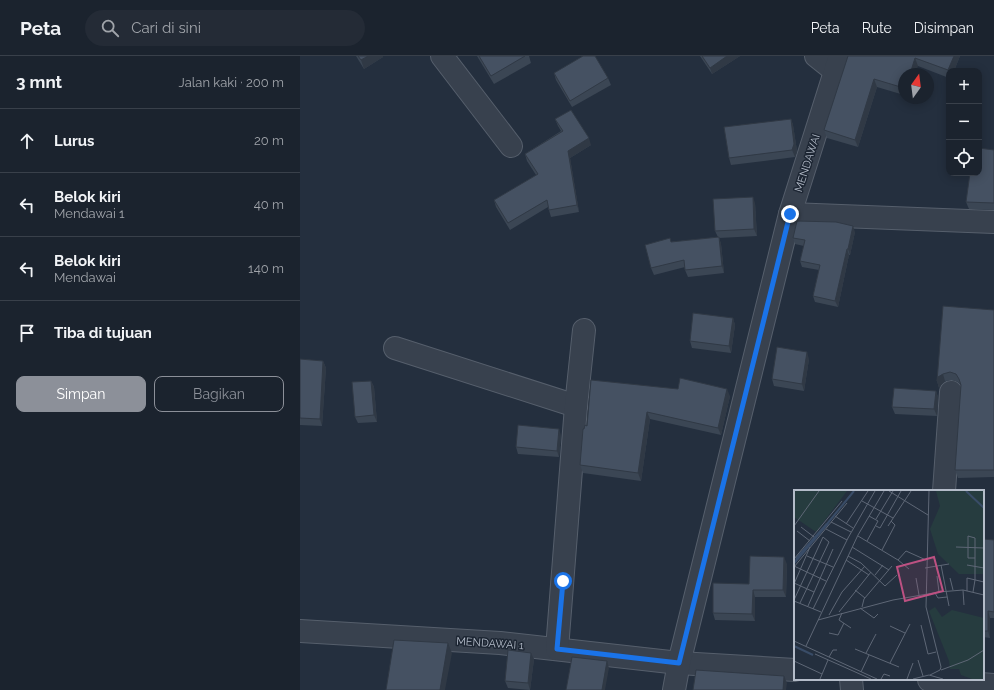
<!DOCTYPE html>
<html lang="id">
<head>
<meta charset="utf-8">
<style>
	:root { --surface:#1b232e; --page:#242b36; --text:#f1f3f6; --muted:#a0a4aa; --line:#39404a; --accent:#8c9099 }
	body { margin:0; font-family:Raleway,sans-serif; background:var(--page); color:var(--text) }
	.controls { position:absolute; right:12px; top:12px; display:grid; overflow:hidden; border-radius:8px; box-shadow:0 2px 10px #0003 }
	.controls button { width:36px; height:36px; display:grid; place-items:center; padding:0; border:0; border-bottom:1px solid var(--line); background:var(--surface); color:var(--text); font:20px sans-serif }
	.compass { position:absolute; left:598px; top:12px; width:36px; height:36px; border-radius:50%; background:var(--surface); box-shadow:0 2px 10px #0003; rotate:14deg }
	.stop { position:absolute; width:12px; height:12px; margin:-9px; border:3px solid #1a73e8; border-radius:50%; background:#fff }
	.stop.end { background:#1a73e8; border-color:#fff; box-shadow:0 1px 4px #0008 }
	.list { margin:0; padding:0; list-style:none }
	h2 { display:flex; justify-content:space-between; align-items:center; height:52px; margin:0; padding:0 16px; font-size:17px }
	h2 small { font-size:13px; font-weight:400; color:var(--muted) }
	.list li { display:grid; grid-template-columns:26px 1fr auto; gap:12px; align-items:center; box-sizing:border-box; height:64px; padding:0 16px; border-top:1px solid var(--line) }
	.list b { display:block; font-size:15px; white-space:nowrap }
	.list p { margin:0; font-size:13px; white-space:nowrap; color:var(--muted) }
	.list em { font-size:13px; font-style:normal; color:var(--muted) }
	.actions { display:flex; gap:8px; padding:12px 16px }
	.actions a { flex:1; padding:9px 0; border:1px solid var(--accent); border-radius:8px; text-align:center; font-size:14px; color:var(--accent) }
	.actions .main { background:var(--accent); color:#fff }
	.icon { flex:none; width:22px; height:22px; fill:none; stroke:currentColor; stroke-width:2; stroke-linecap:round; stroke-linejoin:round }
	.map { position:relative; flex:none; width:694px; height:634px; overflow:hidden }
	header { display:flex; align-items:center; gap:24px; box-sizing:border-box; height:56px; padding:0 20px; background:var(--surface); border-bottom:1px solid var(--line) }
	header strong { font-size:19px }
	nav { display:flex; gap:22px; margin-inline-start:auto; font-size:14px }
	.search { width:280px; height:36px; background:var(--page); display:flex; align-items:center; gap:10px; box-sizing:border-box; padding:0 14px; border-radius:22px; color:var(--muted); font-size:15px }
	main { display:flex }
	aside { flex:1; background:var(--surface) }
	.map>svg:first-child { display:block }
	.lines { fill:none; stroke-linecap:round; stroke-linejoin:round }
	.minor-casing { stroke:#565f6c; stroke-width:24 }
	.minor { stroke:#38414e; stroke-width:22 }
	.wall { fill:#3b4654 }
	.shaded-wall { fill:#303945 }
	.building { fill:#455162; stroke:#303945 }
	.route { stroke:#1a73e8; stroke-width:5 }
	.labels { text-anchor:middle; stroke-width:3; stroke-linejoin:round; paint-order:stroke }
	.street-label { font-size:11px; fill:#b4bcc9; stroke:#1d2633 }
	.inset-river { fill:none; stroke:#394c67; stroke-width:2 }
	.inset-road { fill:none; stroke:#5e6776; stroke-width:1 }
	.view { fill:#bd5182; fill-opacity:0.15; stroke:#bd5182; stroke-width:2 }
	.inset-edge { fill:none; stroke:#b4bcc9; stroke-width:2 }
</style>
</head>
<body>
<header>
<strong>Peta</strong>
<div class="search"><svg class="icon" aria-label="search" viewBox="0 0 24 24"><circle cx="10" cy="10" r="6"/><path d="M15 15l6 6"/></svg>Cari di sini</div>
<nav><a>Peta</a><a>Rute</a><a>Disimpan</a></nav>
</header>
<main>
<aside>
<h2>3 mnt<small>Jalan kaki · 200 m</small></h2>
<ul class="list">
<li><svg class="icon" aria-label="ahead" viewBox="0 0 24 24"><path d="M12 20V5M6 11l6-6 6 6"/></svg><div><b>Lurus</b></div><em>20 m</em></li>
<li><svg class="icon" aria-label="left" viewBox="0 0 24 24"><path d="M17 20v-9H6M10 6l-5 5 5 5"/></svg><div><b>Belok kiri</b><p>Mendawai 1</p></div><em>40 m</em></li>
<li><svg class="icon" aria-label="left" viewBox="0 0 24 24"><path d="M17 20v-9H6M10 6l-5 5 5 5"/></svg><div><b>Belok kiri</b><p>Mendawai</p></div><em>140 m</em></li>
<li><svg class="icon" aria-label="arrive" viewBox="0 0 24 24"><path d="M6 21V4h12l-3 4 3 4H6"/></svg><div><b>Tiba di tujuan</b></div></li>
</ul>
<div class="actions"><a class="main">Simpan</a><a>Bagikan</a></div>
</aside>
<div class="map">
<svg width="694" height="634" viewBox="0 0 694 634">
	<rect width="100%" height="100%" fill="#242f3e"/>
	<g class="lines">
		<g class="minor-casing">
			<g id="minor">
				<polyline points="142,0 211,90"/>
				<polyline points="516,0 536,16"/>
				<polyline points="490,158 694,166"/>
				<polyline points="95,292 276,350"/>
				<polyline points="644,435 651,336"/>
				<polyline points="0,575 200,587 379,607 495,614"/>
				<polyline points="257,593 276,350 284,274"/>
				<polyline points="551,623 552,634"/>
				<polyline points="629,624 694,629"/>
				<polyline points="374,634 379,607 490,158 540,0"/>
			</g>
		</g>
		<use href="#minor" class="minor"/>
	</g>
	<g class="wall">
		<polygon points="56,0 83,0 83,1 64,13"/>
		<polygon points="177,0 229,0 231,7 194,28"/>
		<polygon points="400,0 440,0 412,18"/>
		<polygon points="548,0 660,0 654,15 649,15 649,22 618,10 604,18 604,39 577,31 558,91 527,82 524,74"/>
		<polygon points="254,17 308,22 311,29 272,51 256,24"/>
		<polygon points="255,63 291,89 270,102 279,156 251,161 248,151 210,174 196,151 194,144 236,119 227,105 225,98 261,75 258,70"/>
		<polygon points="491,63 493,69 497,95 495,101 431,109 429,102"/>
		<polygon points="694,94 694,154 669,153 666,146"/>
		<polygon points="455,147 457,180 419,182 421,188 424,217 388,221 385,214 385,211 354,219 351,212 371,186 418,181 415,175"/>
		<polygon points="555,176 550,199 549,199 538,251 515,246 513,240 519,214 502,211 500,205 504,190 495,188 493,182"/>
		<polygon points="694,254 694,421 658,422 655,414 661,329 658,326 652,324 645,325 641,329 639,332 637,325"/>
		<polygon points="433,262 435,269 431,297 392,292 390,285"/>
		<polygon points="0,303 23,305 26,312 22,370 0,369"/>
		<polygon points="509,303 504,335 474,330 472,323"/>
		<polygon points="291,324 430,340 421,379 350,363 341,425 283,417 280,409 287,370"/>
		<polygon points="71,325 74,331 77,366 58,367 55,361"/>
		<polygon points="636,335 638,341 637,360 595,358 592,351"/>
		<polygon points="261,379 259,401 218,398 216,391"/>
		<polygon points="683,483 694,484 694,562 690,562 690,582 683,581"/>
		<polygon points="487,508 486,541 455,541 455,565 415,564 413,557 449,528"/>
		<polygon points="231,597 234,603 230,634 208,632 205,625"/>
	</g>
	<g class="shaded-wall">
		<polygon points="68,0 83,0 83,1 64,13 61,4"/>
		<polygon points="427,0 440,0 412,18 410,12"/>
		<polygon points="654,0 660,0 654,15 649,15 649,17 648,14"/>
		<polygon points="615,2 618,10 615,18 610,18"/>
		<polygon points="574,23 577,31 558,91 555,84"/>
		<polygon points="491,63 493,69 497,95 495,101 492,94"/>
		<polygon points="289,82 291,89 270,102 279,156 277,149 268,95"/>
		<polygon points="453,141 455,147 457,180 454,173"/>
		<polygon points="553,170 555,176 550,199 548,193"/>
		<polygon points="419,181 421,188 424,217 422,210"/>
		<polygon points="547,193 549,199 538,251 535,245"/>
		<polygon points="433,262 435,269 431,297 429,290"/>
		<polygon points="507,296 509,303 504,335 502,328"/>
		<polygon points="23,305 26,312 22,370 20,363"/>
		<polygon points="643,318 645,325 641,329 639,332 637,325 638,321"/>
		<polygon points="71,325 74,331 77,366 74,359"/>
		<polygon points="427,333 430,340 421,379 418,372"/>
		<polygon points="636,335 638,341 637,360 634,353"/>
		<polygon points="347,356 350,363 341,425 338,417"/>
		<polygon points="259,373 261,379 259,401 257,395"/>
		<polygon points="484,501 487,508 486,541 483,534"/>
		<polygon points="453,534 455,541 455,565 452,558"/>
		<polygon points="688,555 690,562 690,582 688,575"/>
		<polygon points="148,587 152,597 145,634 140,634"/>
		<polygon points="231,597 234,603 230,634 228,627"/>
		<polygon points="307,605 309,612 305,634 302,634"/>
		<polygon points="484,620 487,627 486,634 483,634"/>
	</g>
	<g class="building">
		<polygon points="58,0 68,0 61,4"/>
		<polygon points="179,0 225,0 191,20"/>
		<polygon points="283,0 295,0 308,22 270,45 254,17"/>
		<polygon points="402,0 427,0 410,12"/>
		<polygon points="548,0 654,0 648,14 615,2 610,18 604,18 604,32 574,23 555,84 524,74"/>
		<polygon points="271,54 289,82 268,95 277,149 249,154 247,144 208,167 194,144 238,118 225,98 263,75 255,63"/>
		<polygon points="491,63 494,88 492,94 429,102 424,71"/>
		<polygon points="679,92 694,94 694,147 666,146 670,117 679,117"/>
		<polygon points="453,141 454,173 415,175 413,143"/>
		<polygon points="497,165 536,166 553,170 548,193 547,193 535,245 513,240 520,209 500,205 505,184 493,182"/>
		<polygon points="419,181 422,210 385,214 384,204 351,212 345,189 370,182 371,186"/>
		<polygon points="643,250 694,254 694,414 655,414 661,329 659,323 656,318 650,316 643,318 638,321 637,325"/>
		<polygon points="393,257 433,262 429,290 390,285"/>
		<polygon points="477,291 507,296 502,328 472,323"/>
		<polygon points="0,303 23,305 20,363 0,362"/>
		<polygon points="380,322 427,333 418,372 347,356 338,417 280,409 283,373 284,373 285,369 287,370 291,324 378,333"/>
		<polygon points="71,325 74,359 55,361 52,326"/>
		<polygon points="594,332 636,335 634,353 592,351"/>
		<polygon points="218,369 259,373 257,395 216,391"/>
		<polygon points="683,483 694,484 694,556 688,555 688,575 683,575"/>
		<polygon points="450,500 484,501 483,534 453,534 452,558 413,557 413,527 449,528"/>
		<polygon points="94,584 148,587 140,634 86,634"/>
		<polygon points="208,594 231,597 228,627 205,625"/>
		<polygon points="272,601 307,605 302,634 266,634"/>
		<polygon points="396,614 484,620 483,634 393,634"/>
	</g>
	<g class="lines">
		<polyline class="route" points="263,525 257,593 379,607 490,158"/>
	</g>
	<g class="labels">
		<g class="street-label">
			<text transform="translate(507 107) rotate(-72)" y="4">MENDAWAI</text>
			<text transform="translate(190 587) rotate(4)" y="4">MENDAWAI 1</text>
		</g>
	</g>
	<g transform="translate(494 434)">
		<rect width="190" height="190" fill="#242f3e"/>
		<path d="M0 1H53L22 42 0 27ZM142 1H190V84H165L144 64 136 39 146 16ZM141 117 148 127 158 120 190 128V189H178L167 185 165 179H156L155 171 135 121Z" fill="#263c3f"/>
		<path d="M32 33 35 34 0 75 2 67Z" fill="#394c67"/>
		<path class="inset-river" d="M172 1 190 18M33 34 60 1M0 156 19 165"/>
		<path class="inset-road" d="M95 1 134 25M135 1 132 117 147 177 146 180 136 185M68 11 99 28M41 26 59 38M82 29 99 1M37 32 57 42M52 34 74 1M0 36 25 1M82 36 86 38 107 1M94 36 117 1M7 37 20 47M32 39 53 50M3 41 16 51M64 46 104 70 112 61 132 70M73 51 84 31 75 26M58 57 95 80M162 57 190 58M88 60 101 35 97 31M13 66 39 77M54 66 67 73 91 96 103 85M0 69 48 11M52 70 75 85M104 70 115 79M147 75 155 116M173 75 190 78M0 76 32 91M0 77 53 13M131 78 155 74M81 85 89 75M122 88 125 105M156 88 159 100M0 93 20 102M0 94 16 57M61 100 71 108M169 100 170 115M173 101V88L190 92M145 102 169 100 190 105M179 102 181 90V48L174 46V68H181M141 103 144 108 153 107M0 110 29 47 35 52 6 113M0 111 27 122M14 116 39 59M68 117 70 109 98 76M66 118 80 128 84 124M19 119 54 48 81 1M45 122 77 82M48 123 45 130 57 138M35 125 48 102 71 76M24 130 99 110 145 102 143 86M127 135 134 164 142 162M96 136 111 143M35 143 44 145 50 133M0 151 83 189M12 156 64 45 90 1M61 159 105 177M72 163 82 144M21 164 77 189M35 167 39 160H43M124 170 129 186M0 171 28 184M96 173 116 134M147 180 174 170 190 160M67 182 75 165M26 189 34 170M87 189 90 184 96 186M113 189 119 173M119 189 135 185 149 189"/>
		<path class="view" d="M140 67 149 101 111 111 103 77Z"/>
		<rect width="190" height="190" class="inset-edge"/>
	</g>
</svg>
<div class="controls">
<button>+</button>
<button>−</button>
<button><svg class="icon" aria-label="locate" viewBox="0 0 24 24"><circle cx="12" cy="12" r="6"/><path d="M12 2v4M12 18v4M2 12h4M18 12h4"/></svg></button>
</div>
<svg class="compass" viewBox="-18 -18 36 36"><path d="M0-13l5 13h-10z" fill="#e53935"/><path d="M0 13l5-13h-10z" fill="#a0a4aa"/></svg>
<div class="stop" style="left:263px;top:525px"></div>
<div class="stop end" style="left:490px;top:158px"></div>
</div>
</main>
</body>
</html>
